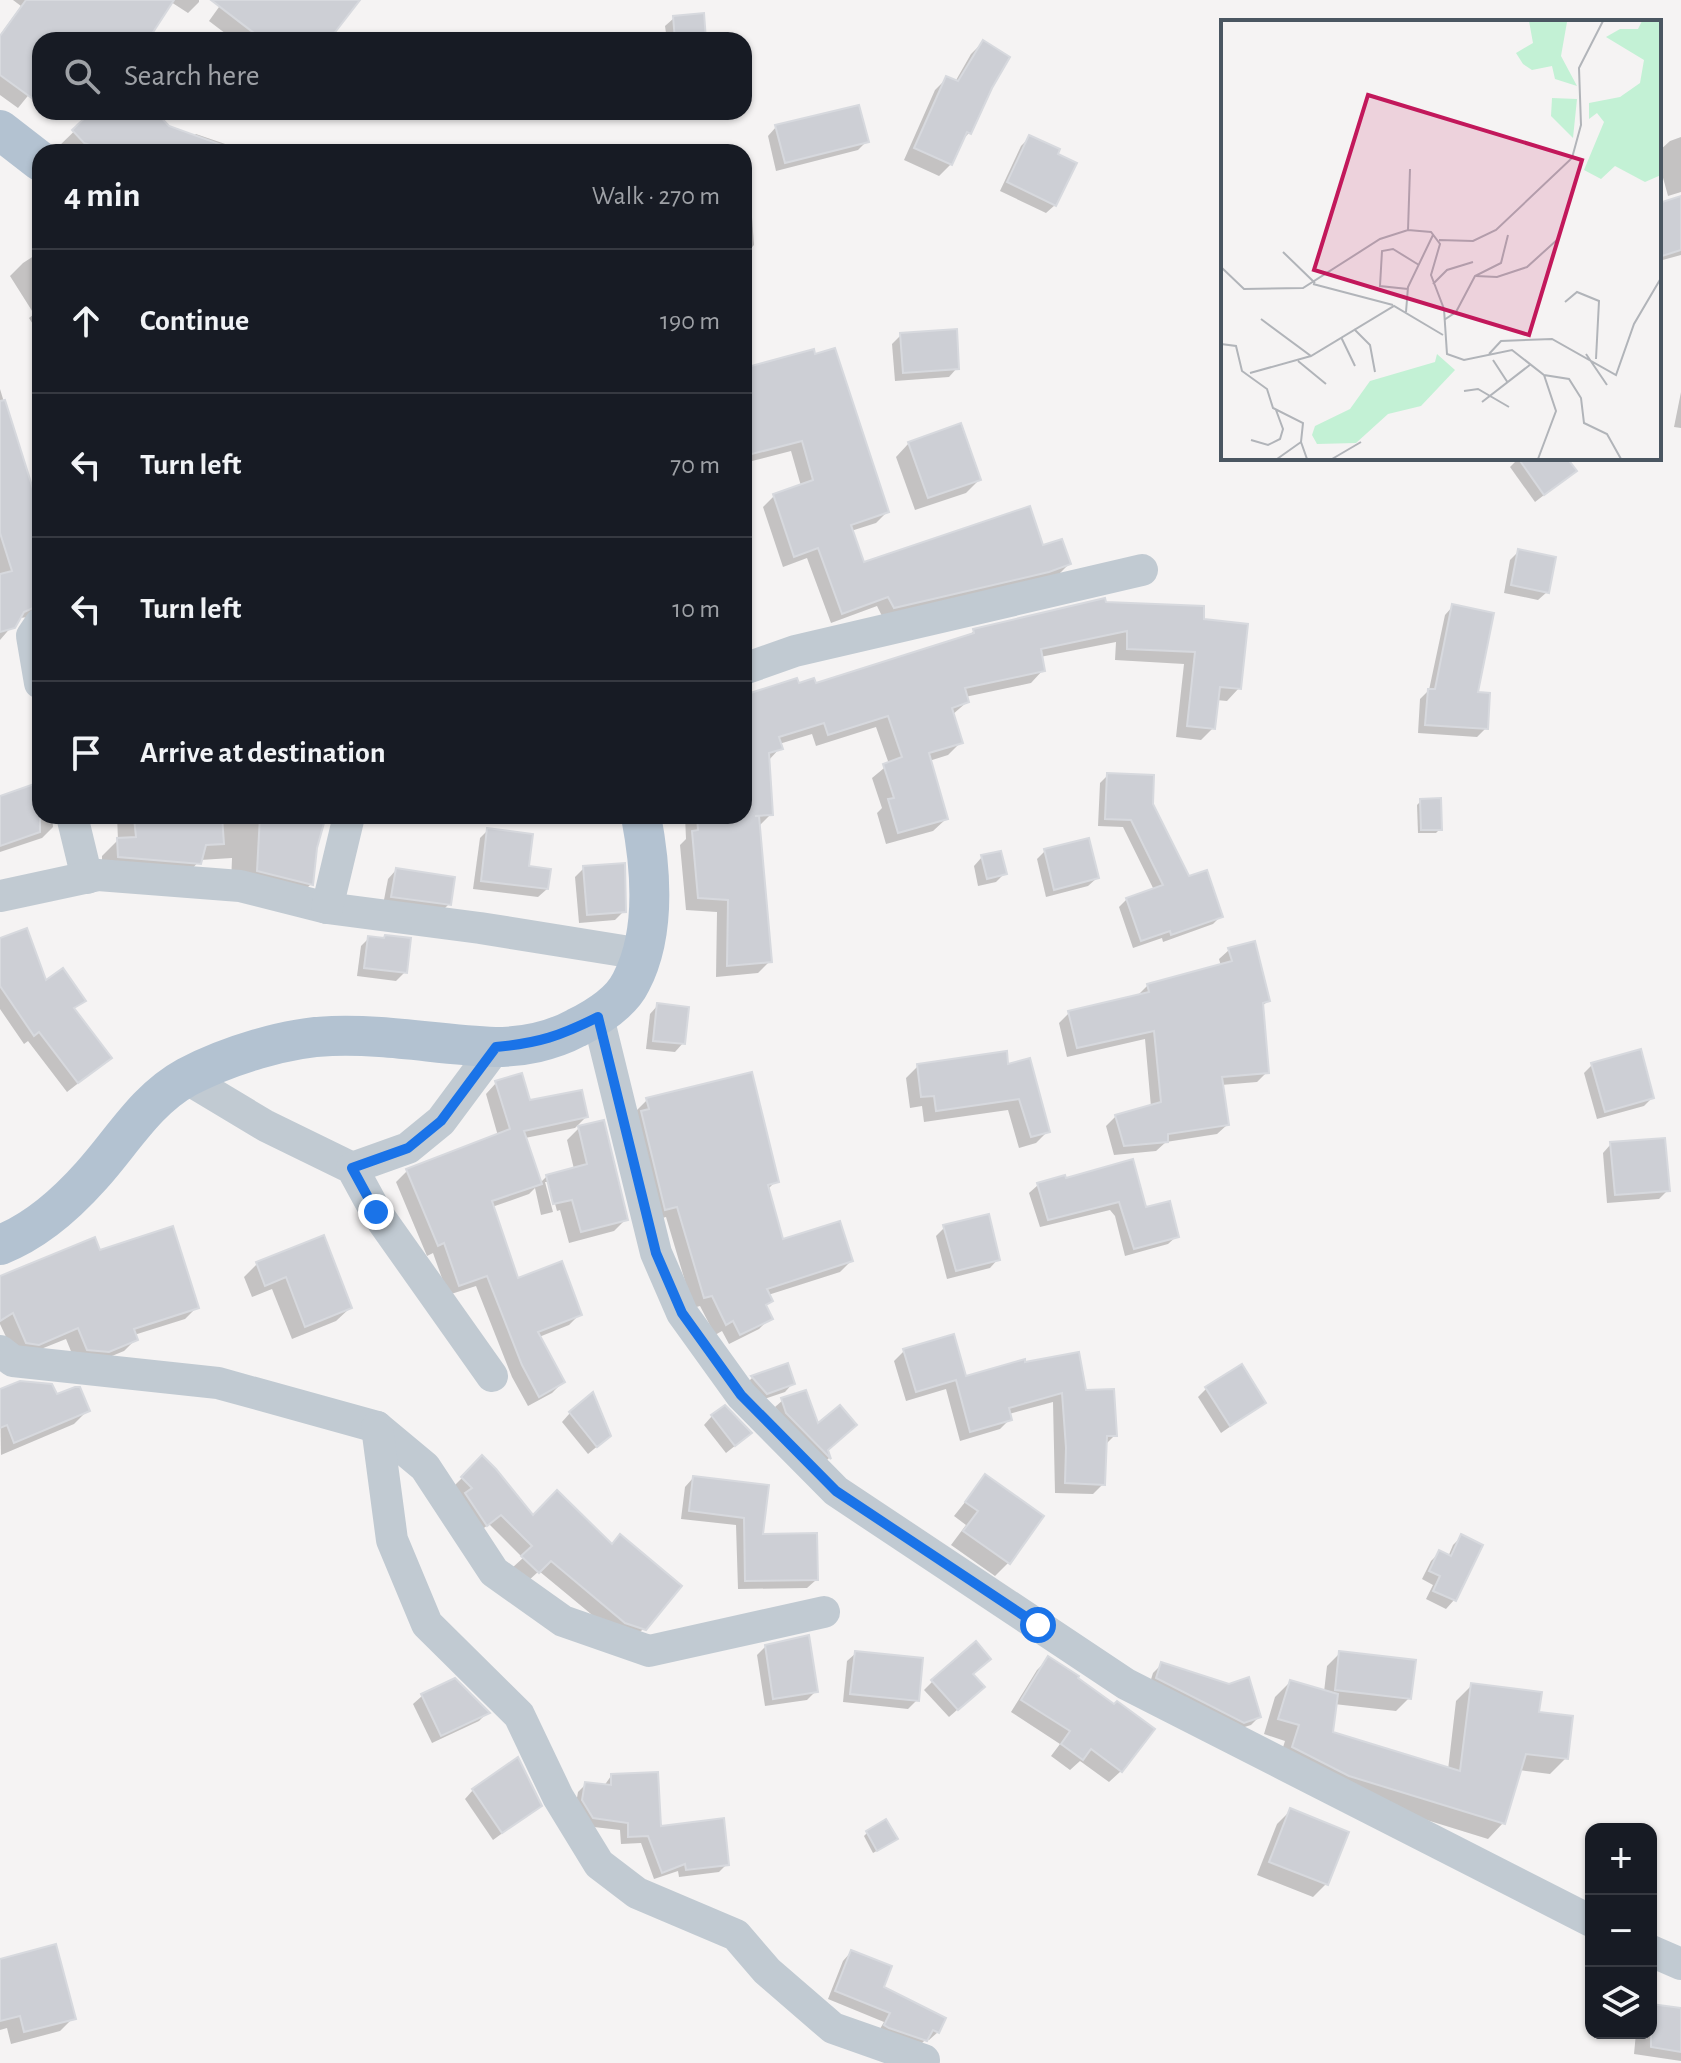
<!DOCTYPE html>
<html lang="en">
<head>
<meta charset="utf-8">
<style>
	:root { --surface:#171b24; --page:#20242c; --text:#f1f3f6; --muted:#9ea1a6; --line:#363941 }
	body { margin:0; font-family:"Alegreya Sans",sans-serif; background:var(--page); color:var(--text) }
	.controls { position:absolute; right:24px; bottom:24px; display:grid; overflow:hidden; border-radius:16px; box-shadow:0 2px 6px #0004 }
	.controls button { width:72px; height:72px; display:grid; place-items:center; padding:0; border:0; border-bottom:2px solid var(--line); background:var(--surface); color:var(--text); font:40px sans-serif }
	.stop { position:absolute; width:24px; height:24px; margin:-18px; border:6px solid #1a73e8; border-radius:50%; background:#fff }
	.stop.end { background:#1a73e8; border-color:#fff; box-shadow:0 2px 8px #0008 }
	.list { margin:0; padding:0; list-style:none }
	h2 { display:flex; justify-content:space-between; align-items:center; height:104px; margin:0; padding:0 32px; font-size:34px }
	h2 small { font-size:26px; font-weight:400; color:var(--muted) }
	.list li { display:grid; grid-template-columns:52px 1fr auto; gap:24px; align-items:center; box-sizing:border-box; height:144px; padding:0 32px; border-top:2px solid var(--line) }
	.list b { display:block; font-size:30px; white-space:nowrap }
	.list em { font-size:26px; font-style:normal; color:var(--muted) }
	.icon { flex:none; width:44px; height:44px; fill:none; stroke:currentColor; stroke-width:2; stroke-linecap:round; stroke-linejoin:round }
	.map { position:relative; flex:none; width:1681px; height:2063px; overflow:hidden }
	.search { position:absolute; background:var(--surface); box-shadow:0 2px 6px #0004; left:32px; top:32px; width:720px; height:88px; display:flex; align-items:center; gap:20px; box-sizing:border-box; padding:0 28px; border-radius:24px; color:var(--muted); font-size:30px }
	.panel { position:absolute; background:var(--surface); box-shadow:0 2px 6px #0004; left:32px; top:144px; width:720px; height:680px; border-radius:24px }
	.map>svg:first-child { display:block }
	.shadow { fill:#0003 }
	.building { fill:#cdcfd5; stroke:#d7d9de; stroke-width:2 }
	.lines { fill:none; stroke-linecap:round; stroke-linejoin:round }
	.minor { stroke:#c1cad2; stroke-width:32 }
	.major { stroke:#b3c2d1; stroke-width:40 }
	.route { stroke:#1a73e8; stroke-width:10 }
	.inset-road { fill:none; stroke:#b1b4b9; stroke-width:2 }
	.view { fill:#c2185b; fill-opacity:0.15; stroke:#c2185b; stroke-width:4 }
	.inset-edge { fill:none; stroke:#4a5661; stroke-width:4 }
</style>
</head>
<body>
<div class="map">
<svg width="1681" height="2063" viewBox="0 0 1681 2063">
	<rect width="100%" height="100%" fill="#f5f3f3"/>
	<g class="shadow">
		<polygon points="13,0 199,0 199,2 188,13 171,2 145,40 40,40 40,81 18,108 0,95 0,35 21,6"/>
		<polygon points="224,0 341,0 326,40 234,40 209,21"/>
		<polygon points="674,18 704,40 667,40 665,26"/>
		<polygon points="983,42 990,87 969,133 961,141 951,164 939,176 904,160 935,90 947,78 955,82 971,54"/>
		<polygon points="94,112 153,112 168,128 192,137 196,134 234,147 239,152 58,152 56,149"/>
		<polygon points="776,127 867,141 858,150 776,171 768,136"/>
		<polygon points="1030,137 1055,205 1046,213 1000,191 1021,146"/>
		<polygon points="1681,137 1681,192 1668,196 1659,163 1659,151 1670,141"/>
		<polygon points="744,189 750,189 754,245 744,256"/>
		<polygon points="1659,205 1681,215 1681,255 1659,261"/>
		<polygon points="40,252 40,335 29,318 34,314 10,276 23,263"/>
		<polygon points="744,332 751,369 887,512 876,523 851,531 863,565 1042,548 1069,564 1058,575 883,618 877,606 831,623 807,558 783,567 763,507 774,496 801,486 791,451 744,463"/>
		<polygon points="901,335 957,368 949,377 895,381 892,344"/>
		<polygon points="0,389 40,520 40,622 29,617 19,618 0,640"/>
		<polygon points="1681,392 1681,428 1674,427"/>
		<polygon points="909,443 979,480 966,493 915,510 896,457"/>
		<polygon points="1519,458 1564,458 1561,482 1535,502 1510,467"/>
		<polygon points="1519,551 1547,592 1538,600 1504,593 1510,560"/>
		<polygon points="1105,604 1201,621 1239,688 1227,701 1216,700 1213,728 1201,740 1176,737 1184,664 1115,660 1116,642 1040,657 1043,670 1031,683 965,697 967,702 952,715 960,743 948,755 929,761 946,819 933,831 886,844 877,813 882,808 872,778 889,764 876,727 816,746 812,734 779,744 780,748 768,761 771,814 758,827 770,961 758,973 716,977 717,912 686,910 680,845 686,839 685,816 744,816 744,697 798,686 814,686 966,638 974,631"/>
		<polygon points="1453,606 1486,728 1477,737 1418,733 1420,699 1429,690 1445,615"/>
		<polygon points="1108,775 1151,804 1188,879 1221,916 1213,924 1163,942 1162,938 1133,948 1119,907 1127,899 1154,890 1123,827 1098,826 1100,783"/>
		<polygon points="1421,801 1440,829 1436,833 1418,833 1417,805"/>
		<polygon points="40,805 40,816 52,816 53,827 42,838 0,852 0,819"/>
		<polygon points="117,816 324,816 315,847 311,884 295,900 231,884 232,858 200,860 183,879 102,873 102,856 118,840"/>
		<polygon points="488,830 547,889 538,897 473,889 480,838"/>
		<polygon points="1045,851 1097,878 1088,886 1046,897 1037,859"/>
		<polygon points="982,857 1005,873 996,882 978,886 974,866"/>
		<polygon points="584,868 624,911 615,920 579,923 575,877"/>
		<polygon points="396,870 449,904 440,913 383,905 388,879"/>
		<polygon points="369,938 405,972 396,981 357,976 361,946"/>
		<polygon points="0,940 45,983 83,1000 73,1010 99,1067 67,1092 28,1041 24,1044 0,1009"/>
		<polygon points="1229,950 1268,1001 1261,1007 1267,1072 1257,1082 1221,1085 1227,1125 1217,1134 1166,1142 1156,1151 1114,1155 1106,1126 1116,1116 1151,1107 1145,1039 1067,1057 1059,1023 1069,1013 1138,995 1148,985 1221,966 1219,959"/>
		<polygon points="658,1005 683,1043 675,1052 646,1049 650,1014"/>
		<polygon points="1592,1065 1652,1098 1644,1106 1597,1119 1584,1073"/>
		<polygon points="918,1066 1007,1066 1048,1131 1036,1143 1019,1148 1008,1110 924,1122 922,1106 910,1108 906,1078"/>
		<polygon points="496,1083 528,1103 586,1117 575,1128 525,1138 540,1183 547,1176 574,1169 567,1140 579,1128 626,1219 614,1231 569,1243 560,1210 557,1211 549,1182 545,1182 553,1212 541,1215 535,1188 529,1194 492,1207 517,1280 580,1314 569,1325 539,1337 563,1382 552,1393 528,1406 512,1377 476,1286 448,1295 433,1253 427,1256 396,1182 407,1171 498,1136 486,1094"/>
		<polygon points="647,1100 776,1181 767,1190 781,1241 851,1261 840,1272 768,1295 771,1300 764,1307 770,1318 759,1329 729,1344 722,1331 715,1335 700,1306 693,1308 666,1217 654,1220 636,1111"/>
		<polygon points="1611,1144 1668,1190 1659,1199 1607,1203 1603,1153"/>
		<polygon points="1064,1177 1145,1209 1177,1236 1168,1244 1125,1256 1115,1216 1110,1210 1040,1227 1029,1193 1038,1185"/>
		<polygon points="945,1227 998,1259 990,1268 947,1279 936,1236"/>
		<polygon points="322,1238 350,1308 336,1321 292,1339 272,1289 252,1297 244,1277 257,1264"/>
		<polygon points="99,1252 197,1307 185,1319 134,1335 136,1339 124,1351 95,1363 75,1361 66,1339 26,1355 14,1354 0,1324 0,1279"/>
		<polygon points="904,1351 965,1378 1084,1393 1115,1435 1105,1445 1103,1484 1093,1494 1055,1493 1053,1402 1009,1414 1010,1419 1000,1429 960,1441 946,1389 906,1401 894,1361"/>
		<polygon points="787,1365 793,1383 785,1392 758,1401 744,1386 752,1378"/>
		<polygon points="1207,1388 1264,1403 1221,1433 1198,1397"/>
		<polygon points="0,1392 56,1397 88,1410 74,1424 1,1455"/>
		<polygon points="783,1400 817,1427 829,1458 823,1464 775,1407"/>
		<polygon points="570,1413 600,1444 588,1454 562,1422"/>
		<polygon points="712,1416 741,1441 726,1453 704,1425"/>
		<polygon points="482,1458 533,1518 644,1628 633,1639 614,1633 539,1571 527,1582 512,1568 523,1558 489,1524 475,1535 451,1489"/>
		<polygon points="985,1477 1041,1517 1008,1563 995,1576 951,1545 966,1525 954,1516"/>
		<polygon points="693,1478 766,1487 761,1536 816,1580 807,1588 738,1589 736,1525 681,1519 685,1487"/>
		<polygon points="1461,1537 1480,1546 1454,1600 1446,1609 1426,1599 1433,1585 1422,1579 1431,1561 1439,1553 1448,1557 1453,1545"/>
		<polygon points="766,1646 816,1691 807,1700 765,1706 757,1655"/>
		<polygon points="856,1653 917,1700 908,1709 843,1702 847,1661"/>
		<polygon points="1340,1653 1409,1698 1396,1711 1334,1704 1331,1734 1448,1770 1456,1701 1472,1685 1537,1713 1566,1758 1550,1774 1519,1770 1503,1823 1488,1839 1333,1791 1278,1763 1285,1741 1264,1734 1275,1697 1290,1682 1324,1692 1327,1666"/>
		<polygon points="1048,1659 1114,1707 1121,1771 1109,1782 1080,1761 1070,1770 1051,1756 1060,1744 1011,1712 1037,1670"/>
		<polygon points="1161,1665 1259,1717 1251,1725 1235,1730 1149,1686 1153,1673"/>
		<polygon points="971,1675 974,1695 949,1717 924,1690 933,1681"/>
		<polygon points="454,1681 487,1713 479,1721 432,1743 413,1704 422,1696"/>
		<polygon points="611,1776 659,1828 727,1864 719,1872 679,1877 678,1871 654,1879 641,1843 621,1844 620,1830 585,1826 575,1809 578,1792 586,1784 604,1786"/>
		<polygon points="473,1790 539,1806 493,1840 465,1799"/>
		<polygon points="1290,1811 1326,1884 1313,1897 1257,1875 1277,1824"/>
		<polygon points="867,1833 892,1842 873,1853 864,1836"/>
		<polygon points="851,1952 882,1988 938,2032 929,2040 926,2039 917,2048 877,2034 884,2022 828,1999 843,1961"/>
		<polygon points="0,1961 73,2018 60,2031 11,2044 7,2028 0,2030"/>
		<polygon points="1651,2006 1681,2010 1681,2061 1634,2054 1636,2033 1651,2033"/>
	</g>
	<g class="building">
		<polygon points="26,0 174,0 148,40 40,40 40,104 0,75 0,36"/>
		<polygon points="211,0 360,0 329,40 263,40"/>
		<polygon points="704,13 706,40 675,40 673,16"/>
		<polygon points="983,40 1010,57 992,88 971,134 967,132 952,165 914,148 946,76 958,81"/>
		<polygon points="859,105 869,142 785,163 775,125"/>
		<polygon points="91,112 156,112 169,126 233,149 232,152 109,152 84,143 72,130"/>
		<polygon points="1029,135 1060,149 1058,154 1077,163 1056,206 1007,182"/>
		<polygon points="1681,196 1681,250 1659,257 1659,203"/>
		<polygon points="957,329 959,369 903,373 900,333"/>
		<polygon points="835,348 889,512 851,525 864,562 1030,506 1043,545 1062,539 1071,564 1049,572 894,608 888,597 842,614 818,548 794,557 773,494 813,480 802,441 744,456 744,368 814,349 815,354"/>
		<polygon points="5,400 40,511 40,605 24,612 15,628 0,632 0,574 12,571 0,533 0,401"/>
		<polygon points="961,423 981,480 928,498 908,442"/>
		<polygon points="1518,458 1567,458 1577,471 1544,495"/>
		<polygon points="1518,549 1556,557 1549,593 1511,585"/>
		<polygon points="1105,598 1106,602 1204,606 1204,619 1248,624 1241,689 1220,687 1215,729 1187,726 1195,652 1127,649 1127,631 1041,649 1045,671 965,688 969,702 952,708 963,743 929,753 948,819 898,833 888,799 894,798 883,764 902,757 888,716 828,735 824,723 779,737 783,749 769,753 773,815 755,816 759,816 772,962 727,966 728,900 698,898 692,831 698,830 697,816 744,816 744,695 797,678 799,683 814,678 816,683 974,633 973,629"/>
		<polygon points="1452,604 1494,613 1478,692 1490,693 1488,729 1425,725 1428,689 1435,689"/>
		<polygon points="1107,773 1154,775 1153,804 1189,876 1207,870 1223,917 1171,935 1170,931 1141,941 1126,898 1163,885 1131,820 1105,819"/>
		<polygon points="40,782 40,832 0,846 0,796"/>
		<polygon points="1441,798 1442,830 1421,830 1420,799"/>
		<polygon points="160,816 222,816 224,844 206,845 201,864 118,857 117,838 136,837 134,818"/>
		<polygon points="260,816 326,816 317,848 313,885 257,871"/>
		<polygon points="487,828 533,834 529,866 551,869 548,889 481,881"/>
		<polygon points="1089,838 1099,878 1054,890 1044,849"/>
		<polygon points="1001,851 1007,874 987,879 981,855"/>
		<polygon points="625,863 626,912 587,915 583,866"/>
		<polygon points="396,868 455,877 451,905 391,897"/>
		<polygon points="27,928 46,980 63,968 86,1001 74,1008 112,1058 78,1083 39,1032 34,1036 0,986 0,938"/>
		<polygon points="385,935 411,938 407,973 364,968 368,936 384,938"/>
		<polygon points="1255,941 1270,1001 1263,1003 1269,1073 1222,1077 1229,1125 1168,1134 1168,1142 1124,1146 1115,1115 1161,1102 1154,1031 1077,1048 1068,1011 1149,992 1147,984 1232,961 1228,948"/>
		<polygon points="657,1003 689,1007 685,1044 653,1041"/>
		<polygon points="1641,1049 1654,1098 1605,1112 1591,1063"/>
		<polygon points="1007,1051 1008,1064 1030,1058 1050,1132 1031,1137 1019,1099 936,1111 934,1096 921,1097 917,1064"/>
		<polygon points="752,1072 779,1182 768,1185 783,1239 840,1221 853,1261 767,1289 773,1301 766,1305 773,1319 740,1335 733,1321 726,1325 712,1296 704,1298 677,1207 665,1210 641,1111 649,1109 646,1098"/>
		<polygon points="522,1073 530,1100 582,1090 588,1117 524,1131 542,1184 492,1201 518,1278 562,1261 582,1315 538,1332 565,1382 539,1397 522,1365 487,1276 459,1286 444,1243 438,1246 406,1169 510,1129 495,1081"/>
		<polygon points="604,1120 628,1220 581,1232 572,1200 553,1204 546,1175 587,1164 578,1126"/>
		<polygon points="1665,1138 1670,1191 1615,1195 1610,1142"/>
		<polygon points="1133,1159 1146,1207 1170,1201 1179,1237 1134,1249 1119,1202 1048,1220 1037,1183 1065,1175 1066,1178"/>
		<polygon points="989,1214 1000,1260 956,1271 943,1225"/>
		<polygon points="173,1226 199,1308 134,1329 138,1340 109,1352 87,1350 78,1328 39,1345 26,1343 13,1313 0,1321 0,1276 95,1237 100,1250"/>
		<polygon points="324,1235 352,1308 305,1327 286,1277 265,1286 256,1262"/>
		<polygon points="954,1334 966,1376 1025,1359 1025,1362 1079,1352 1086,1390 1114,1389 1117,1436 1107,1436 1105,1485 1065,1483 1066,1448 1062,1393 1009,1408 1012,1420 970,1432 956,1380 916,1392 903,1349"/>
		<polygon points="788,1363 795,1384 767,1394 751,1376"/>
		<polygon points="1242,1364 1266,1403 1230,1426 1205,1387"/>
		<polygon points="20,1381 52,1384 57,1394 75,1387 80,1387 90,1411 14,1443 7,1425 0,1428 0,1389"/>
		<polygon points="806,1390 818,1423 840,1405 857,1425 828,1450 831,1459 786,1413 781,1398"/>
		<polygon points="593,1392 611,1436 597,1447 569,1412"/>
		<polygon points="725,1405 752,1433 735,1446 711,1415"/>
		<polygon points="482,1455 496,1469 533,1515 557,1490 612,1544 620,1534 682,1586 646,1630 625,1623 551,1561 539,1573 521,1556 532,1546 501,1515 487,1526 465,1493 472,1488 461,1477"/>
		<polygon points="985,1474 1044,1516 1010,1564 963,1531 978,1511 965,1502"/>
		<polygon points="693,1476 769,1485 763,1534 817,1533 818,1580 745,1581 744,1518 689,1511"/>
		<polygon points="1461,1534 1483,1545 1456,1601 1433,1591 1440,1576 1429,1571 1439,1550 1451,1556"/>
		<polygon points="809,1635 818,1692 773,1699 765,1645"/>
		<polygon points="976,1641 991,1659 973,1674 985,1687 958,1710 931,1680"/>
		<polygon points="855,1651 923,1658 919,1701 850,1694"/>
		<polygon points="1339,1651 1416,1660 1411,1699 1335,1690"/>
		<polygon points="1048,1656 1079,1676 1078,1678 1114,1704 1117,1701 1155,1729 1122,1772 1091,1749 1083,1760 1061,1744 1070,1731 1021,1700"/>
		<polygon points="1161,1662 1229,1684 1249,1677 1261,1717 1244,1723 1156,1678"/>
		<polygon points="455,1678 490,1713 441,1736 421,1694"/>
		<polygon points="1290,1680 1338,1694 1333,1732 1460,1771 1471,1683 1542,1692 1539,1712 1573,1716 1568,1759 1526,1754 1505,1824 1349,1776 1292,1747 1299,1725 1278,1719"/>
		<polygon points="518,1757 542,1806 502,1833 472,1789"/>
		<polygon points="658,1772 661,1826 724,1818 729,1865 686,1870 685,1864 662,1873 648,1836 628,1837 628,1823 593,1818 582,1800 585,1782 611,1785 611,1774"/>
		<polygon points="1290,1808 1349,1832 1328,1885 1269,1862"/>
		<polygon points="886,1819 898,1839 877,1851 866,1831"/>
		<polygon points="56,1944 76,2019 24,2032 20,2016 0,2021 0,1959"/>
		<polygon points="851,1950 892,1966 884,1987 946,2018 939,2033 933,2030 927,2041 889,2028 884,2025 890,2013 835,1991"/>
		<polygon points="1651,2004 1681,2008 1681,2052 1651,2047"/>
	</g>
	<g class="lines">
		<g class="minor">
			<polyline points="40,624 32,636 40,683"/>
			<polyline points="744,669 795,651 1142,570"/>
			<polyline points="72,816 87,878"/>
			<polyline points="0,896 98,875 240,886 327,908 480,928 642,954"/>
			<polyline points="327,908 349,816"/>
			<polyline points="598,1017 656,1253 682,1313 741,1395 836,1491 1126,1684 1591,1921"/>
			<polyline points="186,1078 266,1126 352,1168 376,1212 492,1376"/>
			<polyline points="352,1168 408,1148 441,1121 496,1047"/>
			<polyline points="0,1351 13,1361 218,1383 377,1427 425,1467 494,1572 563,1621 649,1651 824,1612"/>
			<polyline points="377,1427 392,1540 427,1624 519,1715 558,1797 599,1864 637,1893 736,1935 767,1971 833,2028 924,2060"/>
			<polyline points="1651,1951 1681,1964"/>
		</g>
		<g class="major">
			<polyline points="0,130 40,161"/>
			<path d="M0 1245C36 1231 66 1204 91 1176 122 1142 145 1100 187 1077 227 1056 287 1037 332 1036 387 1034 440 1045 495 1047 522 1047 552 1041 576 1028 596 1018 621 1003 631 982 657 933 651 868 641 816"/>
		</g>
	</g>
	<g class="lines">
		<path class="route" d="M376 1212 352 1168 408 1148 441 1121 496 1047C539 1043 560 1036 598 1017L656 1253 682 1313 741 1395 836 1491 1038 1625"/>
	</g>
	<g transform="translate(1221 20)">
		<rect width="440" height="440" fill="#f5f3f3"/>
		<path d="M308 1 346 2 340 36 356 66 334 59 331 46 311 50 302 44 295 33 312 23ZM421 1H440V155L424 162 394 146 380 159 363 150 383 102 376 93 368 99V83L399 77 419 63 423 40 385 17 399 9H417ZM331 78 356 79 352 118 330 96ZM216 334 234 350 200 386 167 394 135 423 96 424 91 415 94 406 129 389 149 361 214 342Z" fill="#c3f1d5"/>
		<path class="inset-road" d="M187 210 189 149M218 220 252 221 275 210 351 138 360 105 358 48 382 1M62 232 94 263M0 247 23 269 82 268 159 219 187 210 210 212 219 224 210 255 223 289 226 334 243 340 291 330 323 355 348 359 360 378 363 403 386 414 400 439M255 256 276 257 306 247 337 219M92 264 172 285M212 264 226 250 252 242M187 269 159 266 161 231 172 229 198 245M344 282 356 272 378 281 375 339M185 292 187 267 212 215M40 299 90 336 173 286 222 315M223 300 235 292 254 256 280 243 287 215M133 309 149 325 154 352M120 317 134 346M0 324 15 326 21 351 46 369 52 388 82 403 80 422 86 439M268 334 280 321 331 319 395 355 413 304 440 258M365 334 386 365M272 340 287 363M77 341 105 364M29 353 90 336M243 371 257 369 288 387M261 382 310 344M30 420 47 425 59 419 62 409 55 390M56 439 80 422M111 439 140 422M317 439 335 391 323 355"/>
		<path class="view" d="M147 75 361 140 308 315 93 250Z"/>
		<rect width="440" height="440" class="inset-edge"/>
	</g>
</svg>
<div class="controls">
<button>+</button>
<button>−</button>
<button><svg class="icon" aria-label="layers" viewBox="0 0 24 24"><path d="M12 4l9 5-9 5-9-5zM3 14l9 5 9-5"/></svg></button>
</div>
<div class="stop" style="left:1038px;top:1625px"></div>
<div class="stop end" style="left:376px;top:1212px"></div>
<div class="search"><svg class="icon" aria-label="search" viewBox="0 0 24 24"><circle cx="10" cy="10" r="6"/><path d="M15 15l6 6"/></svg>Search here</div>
<section class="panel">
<h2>4 min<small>Walk · 270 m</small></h2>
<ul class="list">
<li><svg class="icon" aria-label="ahead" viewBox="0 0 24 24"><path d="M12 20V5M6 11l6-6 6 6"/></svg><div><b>Continue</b></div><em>190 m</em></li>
<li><svg class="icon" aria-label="left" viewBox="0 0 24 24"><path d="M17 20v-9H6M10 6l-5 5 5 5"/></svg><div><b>Turn left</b></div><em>70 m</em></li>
<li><svg class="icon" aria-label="left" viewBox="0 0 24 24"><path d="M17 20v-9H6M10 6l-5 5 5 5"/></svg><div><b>Turn left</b></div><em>10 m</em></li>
<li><svg class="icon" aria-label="arrive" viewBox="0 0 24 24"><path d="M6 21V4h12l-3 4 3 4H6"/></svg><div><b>Arrive at destination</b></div></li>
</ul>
</section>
</div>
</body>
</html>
